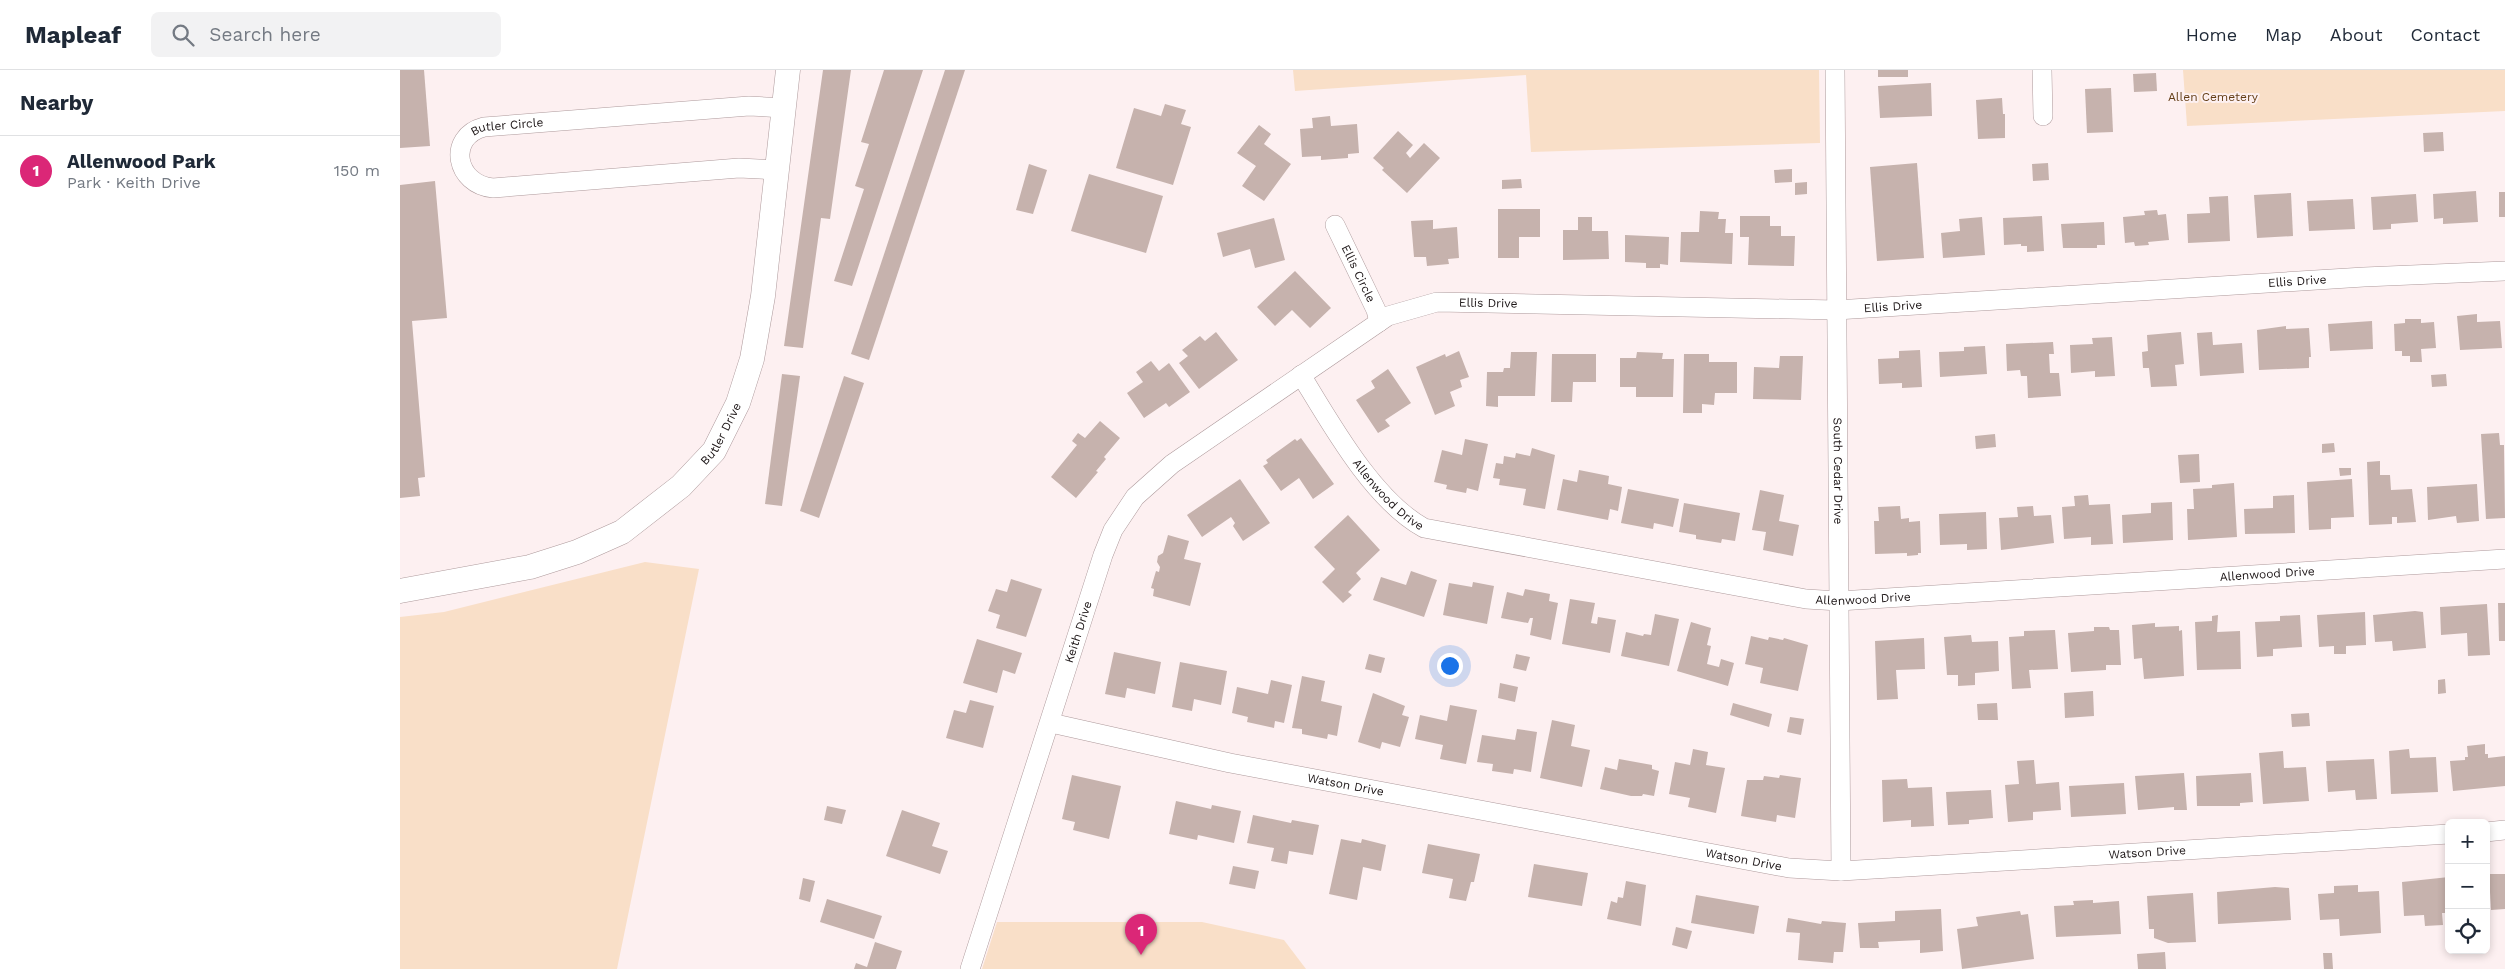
<!DOCTYPE html>
<html lang="en">
<head>
<meta charset="utf-8">
<style>
	:root { --surface:#fff; --page:#f2f2f3; --text:#1f2937; --muted:#747a83; --line:#e0e1e3; --accent:#db2777 }
	body { margin:0; font-family:"Work Sans",sans-serif; background:var(--page); color:var(--text) }
	.controls { position:absolute; right:15px; bottom:15px; display:grid; overflow:hidden; border-radius:8px; box-shadow:0 2px 8px #0003 }
	.controls button { width:45px; height:45px; display:grid; place-items:center; padding:0; border:0; border-bottom:1px solid var(--line); background:var(--surface); color:var(--text); font:25px sans-serif }
	.you { position:absolute; left:1049px; top:595px; width:18px; height:18px; margin:-12px; border:4px solid #fff; border-radius:50%; background:#1a73e8; box-shadow:0 0 0 8px #1a73e833 }
	.badge { display:grid; place-items:center; width:32px; height:32px; border-radius:50%; background:var(--accent); color:#fff; font-size:16px; font-weight:700 }
	.pin { position:absolute; translate:-50% -41px; filter:drop-shadow(0 1px 2px #0008) }
	.pin::after { content:''; position:absolute; top:26px; width:18px; height:15px; background:inherit; clip-path:polygon(0 0,100% 0,50% 100%) }
	.list { margin:0; padding:0; list-style:none }
	h2 { display:flex; justify-content:space-between; align-items:center; height:65px; margin:0; padding:0 20px; font-size:21px }
	h2 small { font-size:16px; font-weight:400; color:var(--muted) }
	.list li { display:grid; grid-template-columns:32px 1fr auto; gap:15px; align-items:center; box-sizing:border-box; height:70px; padding:0 20px; border-top:1px solid var(--line) }
	.list b { display:block; font-size:19px; white-space:nowrap }
	.list p { margin:0; font-size:16px; white-space:nowrap; color:var(--muted) }
	.list em { font-size:16px; font-style:normal; color:var(--muted) }
	.icon { flex:none; width:28px; height:28px; fill:none; stroke:currentColor; stroke-width:2; stroke-linecap:round; stroke-linejoin:round }
	.map { position:relative; flex:none; width:2105px; height:899px; overflow:hidden }
	header { display:flex; align-items:center; gap:30px; box-sizing:border-box; height:70px; padding:0 25px; background:var(--surface); border-bottom:1px solid var(--line) }
	header strong { font-size:24px }
	nav { display:flex; gap:28px; margin-inline-start:auto; font-size:18px }
	.search { width:350px; height:45px; background:var(--page); display:flex; align-items:center; gap:12px; box-sizing:border-box; padding:0 18px; border-radius:8px; color:var(--muted); font-size:19px }
	main { display:flex }
	aside { flex:1; background:var(--surface) }
	.map>svg:first-child { display:block }
	.green { fill:#f9dfc8 }
	.building { fill:#c6b2ad }
	.lines { fill:none; stroke-linecap:round; stroke-linejoin:round }
	.minor-casing { stroke:#ae9a9c; stroke-width:20 }
	.tertiary-casing { stroke:#ae9a9c; stroke-width:25 }
	.minor { stroke:#fff; stroke-width:19 }
	.tertiary { stroke:#fff; stroke-width:24 }
	.labels { text-anchor:middle; stroke-width:4; stroke-linejoin:round; paint-order:stroke }
	.park-label { font-size:12px; fill:#643e17; stroke:#fdf0f1 }
	.street-label { font-size:12px; fill:#1b1415; stroke:#fdf0f1 }
</style>
</head>
<body>
<header>
<strong>Mapleaf</strong>
<div class="search"><svg class="icon" aria-label="search" viewBox="0 0 24 24"><circle cx="10" cy="10" r="6"/><path d="M15 15l6 6"/></svg>Search here</div>
<nav><a>Home</a><a>Map</a><a>About</a><a>Contact</a></nav>
</header>
<main>
<aside>
<h2>Nearby<small></small></h2>
<ul class="list">
<li><span class="badge">1</span><div><b>Allenwood Park</b><p>Park · Keith Drive</p></div><em>150 m</em></li>
</ul>
</aside>
<div class="map">
<svg width="2105" height="899" viewBox="0 0 2105 899">
	<rect width="100%" height="100%" fill="#fdf0f1"/>
	<g class="green">
		<polygon points="893,0 1419,0 1420,73 1131,82 1126,5 895,21"/>
		<polygon points="1783,0 2105,0 2105,41 1787,56"/>
		<polygon points="245,492 299,499 217,899 0,899 0,547 44,542"/>
		<polygon points="597,852 802,852 884,870 906,899 582,899"/>
	</g>
	<g class="building">
		<polygon points="0,0 24,0 30,76 0,78"/>
		<polygon points="423,0 451,0 430,149 421,148 403,278 384,276"/>
		<polygon points="484,0 523,0 452,216 434,211 464,119 455,116 469,74 461,72"/>
		<polygon points="545,0 565,0 469,290 451,284"/>
		<rect x="1478" y="0" width="30" height="7"/>
		<polygon points="1756,3 1757,21 1734,22 1733,4"/>
		<polygon points="1531,13 1532,46 1480,48 1478,16"/>
		<polygon points="1711,18 1713,62 1687,63 1685,19"/>
		<polygon points="1602,28 1603,44 1605,44 1605,68 1578,69 1576,30"/>
		<polygon points="765,34 786,40 781,54 791,57 773,115 716,98 734,38 761,46"/>
		<polygon points="930,46 931,56 957,54 959,83 948,84 948,88 921,90 921,86 902,87 900,59 913,58 912,48"/>
		<polygon points="859,55 871,64 864,74 891,94 864,131 842,116 856,96 837,83"/>
		<polygon points="998,61 1013,75 1006,83 1010,88 1024,73 1040,88 1007,123 982,100 984,98 973,88"/>
		<polygon points="2043,62 2044,81 2024,82 2023,63"/>
		<polygon points="1517,93 1524,188 1477,191 1470,97"/>
		<polygon points="1648,93 1649,110 1633,111 1632,94"/>
		<polygon points="629,94 647,100 633,144 616,140"/>
		<polygon points="1392,99 1392,112 1375,113 1374,100"/>
		<polygon points="689,104 763,126 746,183 671,161"/>
		<polygon points="1121,109 1122,118 1102,119 1102,110"/>
		<polygon points="35,111 47,248 12,251 25,407 18,408 20,426 0,428 0,115"/>
		<polygon points="1407,112 1407,124 1395,125 1395,113"/>
		<polygon points="2076,121 2078,152 2043,154 2043,148 2034,149 2033,124"/>
		<rect x="2099" y="122" width="6" height="25"/>
		<polygon points="1891,123 1893,166 1857,168 1854,125"/>
		<polygon points="2016,124 2018,152 1991,154 1991,159 1973,160 1971,127"/>
		<polygon points="1828,126 1830,171 1788,173 1787,144 1810,143 1809,127"/>
		<polygon points="1953,129 1955,159 1909,161 1907,131"/>
		<polygon points="1098,139 1140,139 1140,167 1119,167 1119,188 1098,188"/>
		<polygon points="1757,140 1758,145 1766,144 1769,170 1748,172 1749,175 1735,176 1734,172 1725,173 1723,147 1745,145 1744,141"/>
		<polygon points="1300,141 1319,142 1318,149 1326,149 1325,163 1333,163 1332,194 1280,192 1281,162 1299,162"/>
		<polygon points="1340,146 1370,146 1370,156 1381,156 1381,166 1395,166 1394,196 1348,195 1349,167 1340,167"/>
		<polygon points="1642,146 1644,181 1627,182 1627,176 1621,176 1621,174 1604,175 1603,148"/>
		<polygon points="1178,147 1192,147 1192,161 1208,161 1209,189 1163,190 1163,160 1178,160"/>
		<polygon points="1582,147 1585,185 1543,188 1541,163 1560,161 1559,149"/>
		<polygon points="874,148 885,190 855,198 850,179 823,187 817,163"/>
		<polygon points="1033,150 1033,159 1057,157 1059,188 1048,189 1049,194 1027,196 1026,187 1014,187 1011,151"/>
		<polygon points="1704,152 1705,175 1697,175 1697,178 1663,178 1661,154"/>
		<polygon points="1225,165 1269,167 1268,195 1260,194 1260,198 1246,198 1246,193 1225,192"/>
		<polygon points="895,201 931,238 910,258 892,240 875,256 857,237"/>
		<polygon points="2077,244 2077,252 2100,251 2102,278 2060,280 2057,246"/>
		<polygon points="2005,249 2021,249 2021,253 2034,252 2036,278 2021,279 2022,292 2010,292 2010,286 2002,286 2002,281 1995,281 1994,254 2005,253"/>
		<polygon points="1972,251 1973,279 1930,281 1928,254"/>
		<polygon points="1886,256 1886,259 1909,258 1911,287 1909,287 1909,298 1859,300 1857,260"/>
		<polygon points="816,262 838,290 799,319 779,293 788,286 782,280 800,266 805,271"/>
		<polygon points="1781,262 1784,294 1775,295 1777,316 1751,317 1749,298 1743,298 1742,282 1748,281 1747,265"/>
		<polygon points="1812,262 1813,275 1842,273 1844,303 1800,306 1797,263"/>
		<polygon points="1712,267 1715,306 1695,307 1695,301 1671,303 1670,275 1693,274 1692,268"/>
		<polygon points="1653,272 1654,284 1649,284 1650,303 1659,303 1661,326 1628,328 1627,306 1621,306 1620,300 1607,301 1606,274"/>
		<polygon points="1585,276 1587,304 1540,307 1539,282 1564,281 1564,277"/>
		<polygon points="1520,280 1522,317 1502,318 1502,313 1479,314 1478,289 1499,288 1499,281"/>
		<polygon points="1059,281 1069,307 1060,310 1062,317 1050,322 1055,336 1035,345 1016,297 1045,284 1046,287"/>
		<polygon points="1111,282 1137,282 1135,326 1098,326 1098,337 1086,336 1087,302 1103,302 1104,298 1110,298"/>
		<polygon points="1237,282 1263,283 1262,289 1274,289 1273,327 1236,327 1236,317 1220,317 1220,288 1236,288"/>
		<polygon points="1152,284 1196,284 1196,312 1173,312 1172,332 1151,332"/>
		<polygon points="1284,284 1309,284 1309,292 1337,292 1337,323 1315,323 1314,335 1302,334 1302,343 1283,343"/>
		<polygon points="1380,286 1403,286 1401,330 1353,329 1354,297 1379,298"/>
		<polygon points="751,291 759,301 769,293 790,322 769,337 766,333 744,348 727,323 743,312 736,302"/>
		<polygon points="988,299 1011,333 985,350 990,356 978,363 956,330 975,318 971,311"/>
		<polygon points="382,304 400,306 382,436 365,434"/>
		<polygon points="2046,304 2047,316 2032,317 2031,305"/>
		<polygon points="444,306 464,313 419,448 400,441"/>
		<polygon points="700,351 720,368 704,387 706,389 696,401 698,402 676,428 651,407 677,375 672,371 678,363 685,368"/>
		<polygon points="2099,363 2100,375 2104,375 2105,448 2086,449 2081,364"/>
		<polygon points="1595,364 1596,377 1576,379 1575,366"/>
		<polygon points="901,368 934,414 913,429 899,408 881,421 863,396 868,393 866,390 895,369 897,371"/>
		<polygon points="1065,369 1088,374 1078,421 1067,418 1066,423 1046,419 1047,415 1034,412 1042,380 1062,385"/>
		<polygon points="1934,373 1935,382 1922,383 1922,374"/>
		<polygon points="1132,378 1155,385 1145,439 1123,435 1126,419 1099,415 1100,409 1093,408 1096,393 1103,394 1104,386 1115,388 1116,383 1130,386"/>
		<polygon points="1799,384 1800,412 1780,413 1778,385"/>
		<polygon points="1980,391 1980,405 1990,405 1991,420 2012,419 2016,452 1997,453 1997,447 1992,447 1992,454 1969,455 1967,392"/>
		<polygon points="1939,398 1951,398 1951,405 1940,406"/>
		<polygon points="1179,400 1209,406 1208,414 1222,417 1218,441 1210,439 1208,450 1157,440 1163,409 1177,412"/>
		<polygon points="840,409 870,453 843,471 833,456 835,453 831,447 802,467 787,445"/>
		<polygon points="1952,409 1954,447 1931,448 1931,459 1909,460 1907,412"/>
		<polygon points="1834,413 1837,467 1788,470 1787,439 1794,439 1793,419 1812,418 1812,415"/>
		<polygon points="2077,414 2079,451 2057,453 2056,446 2028,450 2027,417"/>
		<polygon points="1228,419 1279,429 1273,457 1254,453 1253,459 1221,453"/>
		<polygon points="1360,420 1384,425 1379,451 1399,455 1393,486 1363,480 1366,462 1352,460"/>
		<polygon points="1688,425 1689,435 1710,434 1713,474 1691,475 1691,467 1664,469 1662,437 1675,436 1674,426"/>
		<polygon points="1894,425 1895,463 1845,464 1844,439 1873,438 1873,426"/>
		<polygon points="1772,432 1773,470 1723,473 1722,445 1751,443 1751,433"/>
		<polygon points="1284,433 1340,443 1335,471 1322,469 1321,473 1296,469 1296,465 1279,462"/>
		<polygon points="1500,436 1501,449 1509,448 1509,452 1520,451 1521,483 1518,483 1518,485 1507,486 1507,483 1475,484 1474,451 1479,451 1478,437"/>
		<polygon points="1633,436 1634,446 1651,445 1654,473 1601,480 1599,448 1618,447 1617,437"/>
		<polygon points="1586,442 1587,479 1567,480 1567,474 1540,475 1539,444"/>
		<polygon points="948,445 980,480 956,503 961,509 948,522 952,525 943,533 922,512 935,499 914,477"/>
		<polygon points="768,465 789,471 784,489 801,493 790,536 753,526 754,519 751,518 756,501 759,502 760,497 757,492 758,486 763,483"/>
		<polygon points="1011,501 1037,510 1024,547 973,530 981,507 1006,515"/>
		<polygon points="611,509 642,519 626,567 596,558 600,545 588,541 596,519 607,522"/>
		<polygon points="1073,512 1094,516 1087,554 1043,545 1049,513 1072,517"/>
		<polygon points="1125,519 1150,524 1149,531 1158,533 1151,570 1130,565 1133,548 1130,548 1128,553 1101,548 1107,522 1123,526"/>
		<polygon points="1170,529 1195,533 1191,553 1197,554 1198,547 1216,550 1210,583 1162,574"/>
		<polygon points="2098,533 2105,533 2105,571 2099,571"/>
		<polygon points="2087,534 2090,585 2068,586 2067,563 2041,565 2040,537"/>
		<polygon points="2015,541 2023,542 2026,578 1993,581 1992,571 1975,572 1973,545"/>
		<polygon points="1965,542 1966,575 1946,576 1946,584 1934,584 1934,576 1919,577 1917,545"/>
		<polygon points="1255,544 1279,549 1269,596 1221,586 1226,562 1243,566 1244,564 1251,565"/>
		<polygon points="1818,545 1817,562 1840,561 1841,599 1797,600 1795,552 1812,551 1812,546"/>
		<polygon points="1900,545 1902,577 1873,579 1873,586 1857,587 1855,552 1880,551 1880,546"/>
		<polygon points="1291,552 1311,558 1307,575 1311,576 1307,594 1319,597 1321,589 1334,593 1328,616 1277,601"/>
		<polygon points="1755,553 1755,557 1779,556 1779,561 1782,560 1784,606 1744,609 1742,588 1734,589 1732,555"/>
		<polygon points="1694,557 1709,557 1710,560 1719,560 1721,595 1706,595 1706,600 1671,602 1668,563 1694,561"/>
		<polygon points="1655,560 1658,599 1629,600 1631,618 1612,619 1609,567 1624,566 1624,561"/>
		<polygon points="1571,565 1572,572 1598,571 1599,601 1575,603 1575,615 1558,616 1558,605 1547,605 1544,567"/>
		<polygon points="1351,566 1368,570 1369,567 1383,570 1384,568 1408,575 1398,621 1360,613 1363,598 1345,594"/>
		<polygon points="1524,568 1525,599 1496,600 1498,629 1477,630 1475,571"/>
		<polygon points="577,569 622,583 615,604 603,600 597,623 563,613"/>
		<polygon points="714,582 761,592 755,624 727,618 725,628 705,624"/>
		<polygon points="969,584 985,588 981,603 965,599"/>
		<polygon points="1116,584 1130,587 1126,601 1113,598"/>
		<polygon points="780,592 827,601 821,635 794,629 792,641 772,637"/>
		<polygon points="902,606 925,611 921,631 942,636 937,666 928,664 927,669 902,664 902,659 892,658"/>
		<polygon points="2045,609 2046,623 2038,624 2038,610"/>
		<polygon points="871,610 892,615 884,653 875,651 874,658 847,652 848,647 832,643 837,617 868,624"/>
		<polygon points="1100,613 1118,617 1115,632 1098,628"/>
		<polygon points="1693,621 1694,646 1665,648 1664,623"/>
		<polygon points="973,623 1005,636 1002,645 1009,647 1000,677 982,672 980,679 958,672"/>
		<polygon points="570,630 594,636 583,678 546,668 554,640 566,643"/>
		<polygon points="1333,633 1372,644 1369,657 1330,645"/>
		<polygon points="1597,633 1598,650 1578,650 1577,634"/>
		<polygon points="1050,635 1077,640 1066,694 1040,689 1043,675 1015,669 1020,645 1047,651"/>
		<polygon points="1909,643 1910,656 1892,657 1891,644"/>
		<polygon points="1390,647 1404,649 1401,665 1387,662"/>
		<polygon points="1152,650 1175,655 1171,676 1190,680 1182,717 1140,708"/>
		<polygon points="1117,659 1137,662 1131,702 1114,699 1113,704 1092,701 1093,694 1077,692 1082,665 1115,670"/>
		<polygon points="2085,674 2085,684 2088,684 2088,688 2105,686 2105,716 2053,721 2050,691 2065,690 2065,687 2068,687 2067,676"/>
		<polygon points="1293,679 1308,682 1306,695 1325,698 1316,743 1288,737 1290,728 1269,724 1275,692 1290,695"/>
		<polygon points="2009,679 2010,688 2036,687 2038,722 1991,724 1989,681"/>
		<polygon points="1883,681 1884,698 1906,697 1909,731 1863,734 1859,683"/>
		<polygon points="1219,689 1252,695 1252,699 1259,701 1254,726 1243,724 1242,726 1231,726 1200,719 1205,697 1217,700"/>
		<polygon points="1974,689 1977,729 1956,730 1955,720 1928,722 1926,691"/>
		<polygon points="1634,690 1636,714 1659,712 1661,740 1633,742 1633,750 1608,752 1605,715 1619,714 1617,691"/>
		<polygon points="1784,703 1787,740 1774,740 1774,737 1738,740 1735,706"/>
		<polygon points="1851,703 1853,732 1840,733 1840,736 1797,736 1796,706"/>
		<polygon points="672,705 721,716 709,769 673,760 675,752 662,749"/>
		<polygon points="1380,705 1401,708 1395,748 1377,745 1376,752 1341,746 1347,710 1363,710 1364,706 1379,708"/>
		<polygon points="1507,709 1508,718 1532,717 1534,756 1511,757 1511,750 1483,752 1482,710"/>
		<polygon points="1724,713 1726,744 1671,747 1669,716"/>
		<polygon points="1591,720 1593,748 1569,750 1569,754 1548,755 1546,722"/>
		<polygon points="776,731 811,739 812,735 841,741 834,773 798,765 797,770 769,764"/>
		<polygon points="427,736 446,740 442,754 424,750"/>
		<polygon points="502,740 540,753 532,776 548,781 540,804 486,786"/>
		<polygon points="853,745 891,753 892,750 919,755 913,785 889,781 887,794 871,791 874,778 847,773"/>
		<polygon points="941,769 961,773 962,769 986,775 981,801 963,797 957,830 929,824"/>
		<polygon points="1028,774 1080,784 1074,812 1071,812 1066,831 1049,828 1053,809 1022,803"/>
		<polygon points="1134,794 1188,803 1182,836 1128,827"/>
		<polygon points="833,796 859,801 855,819 829,814"/>
		<polygon points="2089,804 2105,804 2105,839 2091,840"/>
		<polygon points="2049,807 2049,843 2042,843 2043,855 2025,856 2024,845 2004,846 2002,812"/>
		<polygon points="403,808 415,811 410,832 399,829"/>
		<polygon points="1226,811 1246,815 1241,856 1207,849 1211,831 1217,833 1218,827 1223,828"/>
		<polygon points="1958,815 1958,822 1979,821 1981,863 1940,866 1939,849 1920,850 1918,824 1934,823 1934,816"/>
		<polygon points="1875,817 1889,818 1891,850 1818,854 1817,822"/>
		<polygon points="1793,823 1796,872 1768,873 1754,868 1754,859 1749,859 1747,826"/>
		<polygon points="1296,825 1359,836 1354,864 1291,853"/>
		<polygon points="427,829 482,846 474,869 420,852"/>
		<polygon points="1693,830 1693,833 1719,831 1721,864 1656,867 1654,836 1674,835 1673,831"/>
		<polygon points="1541,839 1543,881 1520,883 1520,870 1478,872 1479,878 1460,878 1458,853 1495,851 1495,841"/>
		<polygon points="1620,841 1621,845 1628,844 1634,889 1562,899 1557,859 1578,856 1576,847"/>
		<polygon points="1388,848 1421,854 1422,851 1446,853 1443,882 1434,882 1433,893 1398,890 1400,863 1386,862"/>
		<polygon points="1276,857 1292,861 1287,879 1272,875"/>
		<polygon points="475,872 502,881 496,899 454,899 456,893 467,897"/>
		<polygon points="1765,882 1766,899 1738,899 1737,884"/>
		<polygon points="1923,883 1932,883 1933,899 1924,899"/>
	</g>
	<g class="lines">
		<g class="minor-casing">
			<g id="minor">
				<path id="s1" d="M1435 0 1441 801"/>
				<polyline points="1642,0 1643,46"/>
				<path id="s2" d="M376 100 339 98 93 118C56 115 46 67 84 57L349 36 384 38"/>
				<path id="s3" d="M935 155 976 240 979 252"/>
				<path id="s4" d="M901 305C931 354 973 430 1024 458L1406 529 1439 531 2105 489"/>
				<path id="s5" d="M651 653 830 693 1389 798 1441 801 2049 764"/>
				<polyline points="2086,762 2105,760"/>
				<path id="s6" d="M570 899 703 485 713 460 735 427 772 394 988 246 1037 232 1436 240 1964 207 2105 201"/>
			</g>
		</g>
		<g class="tertiary-casing">
			<g id="tertiary">
				<path id="s7" d="M0 521 130 497 177 482 222 462 281 416 314 381 338 333 352 289 363 226 388 0"/>
			</g>
		</g>
		<use href="#minor" class="minor"/>
		<use href="#tertiary" class="tertiary"/>
	</g>
	<g class="labels">
		<g class="park-label">
			<text x="1813" y="31">Allen Cemetery</text>
		</g>
		<g class="street-label">
			<text dy="4" stroke="none"><textPath href="#s2" startOffset="398">Butler Circle</textPath></text>
			<text dy="4" stroke="none"><textPath href="#s3" startOffset="54">Ellis Circle</textPath></text>
			<text dy="4" stroke="none"><textPath href="#s6" startOffset="1725">Ellis Drive</textPath></text>
			<text dy="4" stroke="none"><textPath href="#s6" startOffset="915">Ellis Drive</textPath></text>
			<text dy="4" stroke="none"><textPath href="#s6" startOffset="1320">Ellis Drive</textPath></text>
			<text dy="4" stroke="none"><textPath href="#s7" startOffset="372">Butler Drive</textPath></text>
			<text dy="4" stroke="none"><textPath href="#s1" startOffset="401">South Cedar Drive</textPath></text>
			<text dy="4" stroke="none"><textPath href="#s4" startOffset="149">Allenwood Drive</textPath></text>
			<text dy="4" stroke="none"><textPath href="#s4" startOffset="1049">Allenwood Drive</textPath></text>
			<text dy="4" stroke="none"><textPath href="#s4" startOffset="644">Allenwood Drive</textPath></text>
			<text dy="4" stroke="none"><textPath href="#s6" startOffset="354">Keith Drive</textPath></text>
			<text dy="4" stroke="none"><textPath href="#s5" startOffset="301">Watson Drive</textPath></text>
			<text dy="4" stroke="none"><textPath href="#s5" startOffset="1111">Watson Drive</textPath></text>
			<text dy="4" stroke="none"><textPath href="#s5" startOffset="706">Watson Drive</textPath></text>
		</g>
	</g>
</svg>
<div class="controls">
<button>+</button>
<button>−</button>
<button><svg class="icon" aria-label="locate" viewBox="0 0 24 24"><circle cx="12" cy="12" r="6"/><path d="M12 2v4M12 18v4M2 12h4M18 12h4"/></svg></button>
</div>
<div class="you"></div>
<div class="pin badge" style="left:741px;top:885px">1</div>
</div>
</main>
</body>
</html>
